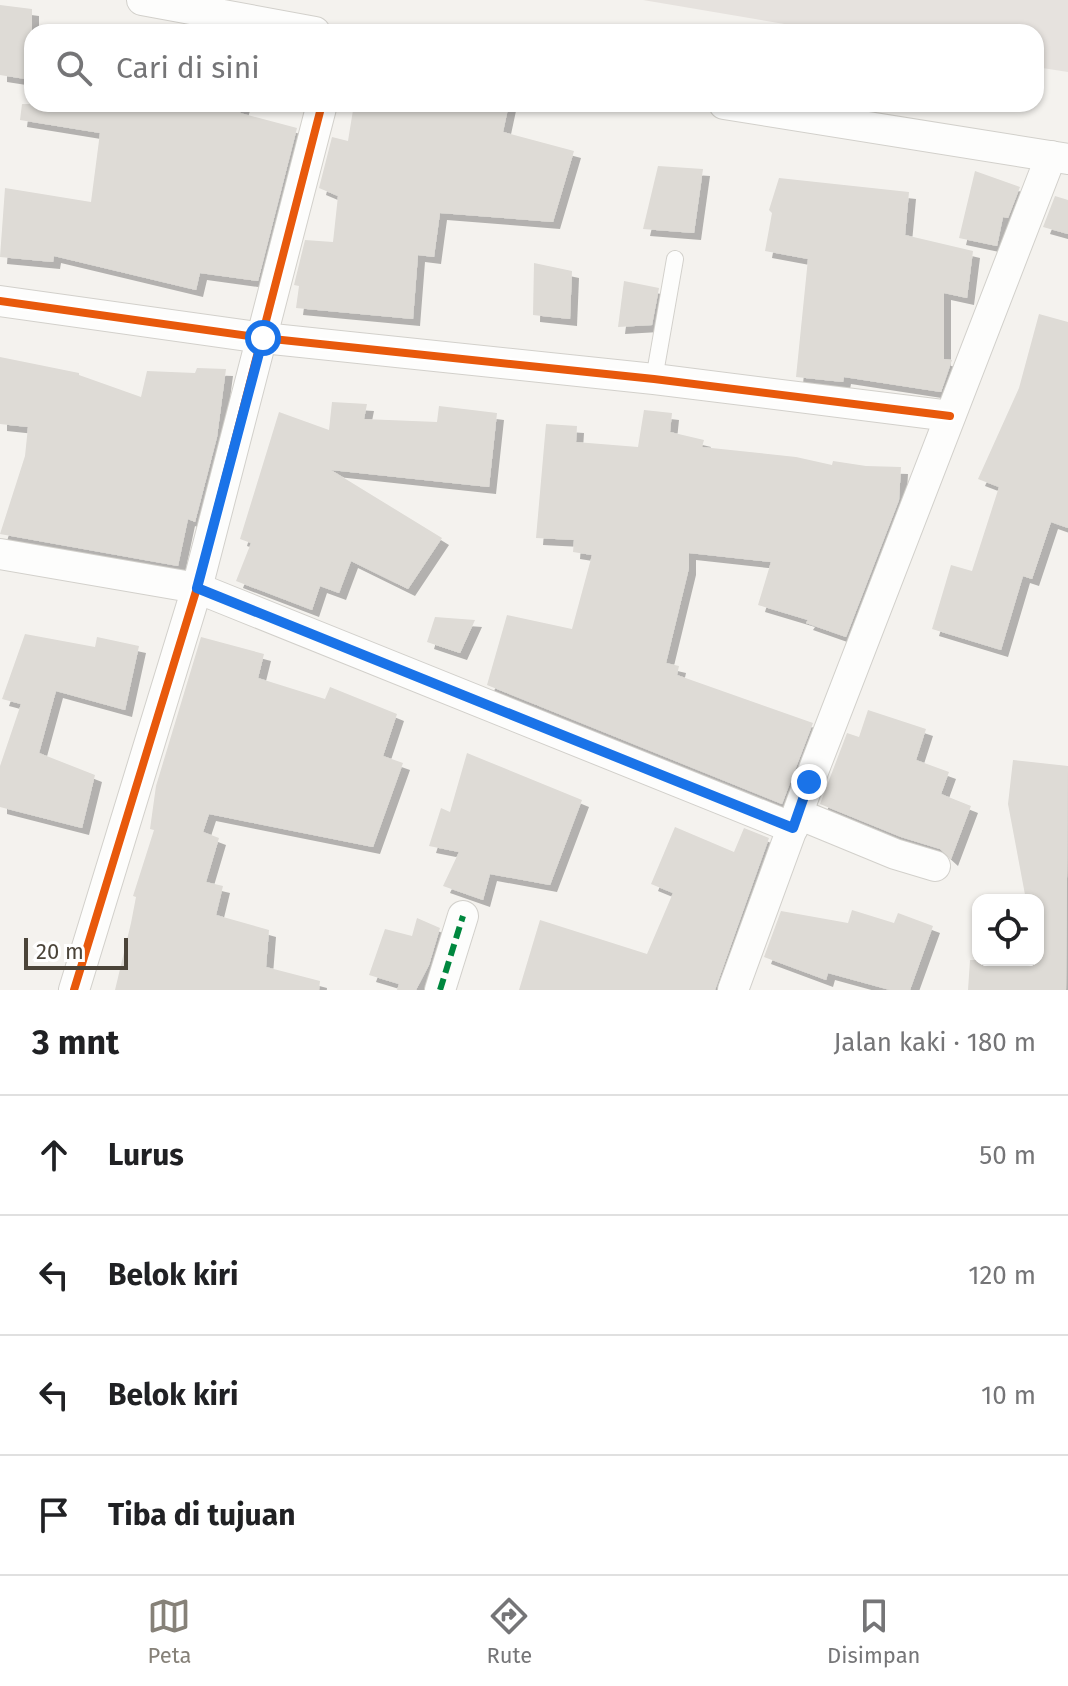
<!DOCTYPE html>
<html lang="id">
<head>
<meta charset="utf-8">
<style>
	:root { --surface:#fff; --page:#f2f2f2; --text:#202124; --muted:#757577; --line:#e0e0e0; --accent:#868178 }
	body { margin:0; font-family:"Fira Sans",sans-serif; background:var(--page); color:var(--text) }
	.controls { position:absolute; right:24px; bottom:24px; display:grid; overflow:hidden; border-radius:16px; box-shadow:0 2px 6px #0004 }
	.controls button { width:72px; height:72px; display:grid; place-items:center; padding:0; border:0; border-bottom:2px solid var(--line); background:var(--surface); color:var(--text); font:40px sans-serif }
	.scale { position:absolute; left:24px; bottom:20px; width:104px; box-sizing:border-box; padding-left:8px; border:4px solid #4b4439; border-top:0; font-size:22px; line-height:28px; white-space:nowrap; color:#4b4439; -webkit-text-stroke:6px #fff; paint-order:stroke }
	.stop { position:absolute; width:24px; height:24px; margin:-18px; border:6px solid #1a73e8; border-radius:50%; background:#fff }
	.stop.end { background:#1a73e8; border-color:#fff; box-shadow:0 2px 8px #0008 }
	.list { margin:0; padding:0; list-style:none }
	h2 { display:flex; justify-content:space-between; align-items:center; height:104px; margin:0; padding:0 32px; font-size:34px }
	h2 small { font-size:26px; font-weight:400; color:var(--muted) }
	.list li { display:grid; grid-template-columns:52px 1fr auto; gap:24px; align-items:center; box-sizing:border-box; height:120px; padding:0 32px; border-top:2px solid var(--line) }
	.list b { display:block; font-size:30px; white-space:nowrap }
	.list em { font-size:26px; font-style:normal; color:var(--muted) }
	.icon { flex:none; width:44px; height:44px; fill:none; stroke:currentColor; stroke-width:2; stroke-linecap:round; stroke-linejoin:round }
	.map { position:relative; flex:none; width:1068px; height:990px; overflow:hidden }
	.search { position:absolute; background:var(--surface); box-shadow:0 2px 6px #0004; left:24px; right:24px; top:24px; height:88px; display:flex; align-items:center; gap:20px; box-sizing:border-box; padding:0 28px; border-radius:24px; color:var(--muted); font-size:30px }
	.sheet { height:584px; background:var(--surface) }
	nav { display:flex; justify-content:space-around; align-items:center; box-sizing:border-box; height:112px; border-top:2px solid var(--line); background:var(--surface); font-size:22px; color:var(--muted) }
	nav a { display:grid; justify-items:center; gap:4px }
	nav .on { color:var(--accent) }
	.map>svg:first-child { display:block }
	.industrial { fill:#e6e2de }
	.building { fill:#dedbd6; filter:url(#shadow) }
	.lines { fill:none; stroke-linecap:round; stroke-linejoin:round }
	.lane-casing { stroke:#d2d0cb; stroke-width:18 }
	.street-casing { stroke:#d2d0cb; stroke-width:32 }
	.lane { stroke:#fdfdfc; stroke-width:16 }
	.street { stroke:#fdfdfc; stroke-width:30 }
	.quiet { stroke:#00873e; stroke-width:6; stroke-dasharray:12 6; stroke-linecap:butt }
	.cycleway-casing { stroke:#fff; stroke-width:13 }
	.cycleway { stroke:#e8590c; stroke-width:8 }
	.route { stroke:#1a73e8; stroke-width:10 }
</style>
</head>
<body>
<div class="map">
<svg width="1068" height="990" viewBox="0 0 1068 990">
	<defs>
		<filter id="shadow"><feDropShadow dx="7" dy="7" stdDeviation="0" flood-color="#0004"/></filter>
	</defs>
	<rect width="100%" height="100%" fill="#f4f2ee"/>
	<polygon class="industrial" points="643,0 1068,0 1068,72 1036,67 1036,32 832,32"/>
	<g class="building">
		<polygon points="0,5 32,9 32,80 0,75"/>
		<polygon points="22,104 243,104 240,113 297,128 258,281 200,273 196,290 54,256 53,262 0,257 5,188 91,202 100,133 20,120"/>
		<polygon points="354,104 509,104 503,132 574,151 553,222 440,213 434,257 418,255 413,319 296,308 299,286 294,285 305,240 333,242 338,196 319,188 332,137 348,141"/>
		<polygon points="658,166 703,169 694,233 643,229"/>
		<polygon points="975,171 1020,187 1008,218 1003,217 997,246 959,238"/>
		<polygon points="779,178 909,192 905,235 973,251 967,298 944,293 944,359 952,360 941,392 844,377 843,382 796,377 808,259 765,251 772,213 769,210"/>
		<polygon points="1055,196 1068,200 1068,234 1043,227"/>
		<polygon points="534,263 572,271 570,319 533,315"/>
		<polygon points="624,281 659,288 652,325 618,327"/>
		<polygon points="1039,314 1068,322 1068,528 1051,522 1032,579 1023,576 1001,650 932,629 951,565 972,571 999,487 978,479 1019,388"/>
		<polygon points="0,357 79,373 79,375 141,397 147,371 195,373 197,368 226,369 217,437 195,522 188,519 178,566 0,534 25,456 28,427 0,424"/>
		<polygon points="332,402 367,404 364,419 437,422 439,406 497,413 489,487 331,470 442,538 408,589 351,561 339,593 320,586 312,610 236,581 251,543 240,539 279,412 329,430"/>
		<polygon points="644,410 672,413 670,432 704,440 702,447 796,457 832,465 833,461 866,466 901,467 899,500 846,637 806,623 808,620 758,605 771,562 689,553 689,568 666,663 679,666 677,675 813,723 782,804 487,685 507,615 572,629 592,555 573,552 574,540 536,538 546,424 577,426 576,442 638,447"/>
		<polygon points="435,617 475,620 460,653 427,642"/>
		<polygon points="25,634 95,647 97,637 139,646 125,710 56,691 39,753 95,775 82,828 0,807 0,766 21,704 2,699"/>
		<polygon points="201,637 264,654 258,678 325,699 330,687 397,714 383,756 403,763 373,847 209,814 203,832 219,838 206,882 223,886 216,915 269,930 266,967 320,981 319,990 115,990 131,923 136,897 133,896 154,830 150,829 156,786"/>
		<polygon points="868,710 926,729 916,760 949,772 941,794 971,806 951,859 940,849 901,837 820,804 847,733 859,737"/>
		<polygon points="467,753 582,800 550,885 490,874 483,900 443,886 459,852 429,846 441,808 450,812"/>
		<polygon points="1013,760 1068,766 1066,990 968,990 970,960 1038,960 1038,900 1026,900 1008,804"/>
		<polygon points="675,827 734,852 744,828 769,838 715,990 519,990 540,920 647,954 673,893 651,884"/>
		<polygon points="852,910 894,923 898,913 933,926 910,990 890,990 828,973 826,980 764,957 781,911 848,923"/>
		<polygon points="417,918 440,928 429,965 416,990 397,990 399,984 369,975 385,929 412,936"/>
	</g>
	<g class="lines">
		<g class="lane-casing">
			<polyline id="lane" points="654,379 675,259"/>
		</g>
		<g class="street-casing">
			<g id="street">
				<polyline points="142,0 315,32"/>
				<polyline points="724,104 1068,159"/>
				<polyline points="0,301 263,338 654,379 950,416"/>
				<polyline points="0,554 197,588 793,828"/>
				<polyline points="798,814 895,854 935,866"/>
				<polyline points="74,990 197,588 322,104"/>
				<polyline points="440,990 463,916"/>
				<polyline points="733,990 809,782 1051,156"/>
			</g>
		</g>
		<use href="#lane" class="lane"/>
		<use href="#street" class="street"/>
		<polyline class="quiet" points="440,990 463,916"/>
		<g class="cycleway-casing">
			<g id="cycleway">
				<polyline points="0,301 263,338 654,379 950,416"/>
				<polyline points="74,990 197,588 322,104"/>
			</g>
		</g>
		<use href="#cycleway" class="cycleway"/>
	</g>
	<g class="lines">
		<polyline class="route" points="263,338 197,588 793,828 809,782"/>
	</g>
</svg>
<div class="controls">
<button><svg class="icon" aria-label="locate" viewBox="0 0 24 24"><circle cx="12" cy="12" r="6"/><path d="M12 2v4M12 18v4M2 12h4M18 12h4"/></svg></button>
</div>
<div class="scale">20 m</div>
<div class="stop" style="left:263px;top:338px"></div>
<div class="stop end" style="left:809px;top:782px"></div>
<div class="search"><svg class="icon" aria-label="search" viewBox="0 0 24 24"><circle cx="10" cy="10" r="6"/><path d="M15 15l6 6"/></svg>Cari di sini</div>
</div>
<section class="sheet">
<h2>3 mnt<small>Jalan kaki · 180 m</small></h2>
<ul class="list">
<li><svg class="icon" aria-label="ahead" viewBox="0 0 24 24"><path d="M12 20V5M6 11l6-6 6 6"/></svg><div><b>Lurus</b></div><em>50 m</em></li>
<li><svg class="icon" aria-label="left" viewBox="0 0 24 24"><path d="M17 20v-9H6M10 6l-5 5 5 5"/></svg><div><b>Belok kiri</b></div><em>120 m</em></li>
<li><svg class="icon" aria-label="left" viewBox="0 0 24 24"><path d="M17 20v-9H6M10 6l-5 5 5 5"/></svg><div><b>Belok kiri</b></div><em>10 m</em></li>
<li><svg class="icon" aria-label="arrive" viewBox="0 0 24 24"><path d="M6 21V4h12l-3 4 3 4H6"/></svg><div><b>Tiba di tujuan</b></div></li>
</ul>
</section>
<nav>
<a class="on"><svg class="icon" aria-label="map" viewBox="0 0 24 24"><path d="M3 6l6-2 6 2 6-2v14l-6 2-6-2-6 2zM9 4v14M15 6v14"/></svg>Peta</a>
<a><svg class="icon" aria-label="directions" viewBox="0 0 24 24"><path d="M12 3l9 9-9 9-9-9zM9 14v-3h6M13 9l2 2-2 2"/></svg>Rute</a>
<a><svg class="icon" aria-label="saved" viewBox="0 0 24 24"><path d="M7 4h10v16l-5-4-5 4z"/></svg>Disimpan</a>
</nav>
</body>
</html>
